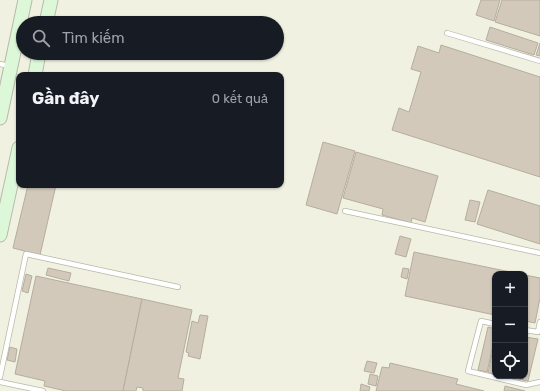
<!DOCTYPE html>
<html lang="vi">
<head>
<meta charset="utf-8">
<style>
	:root { --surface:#171b24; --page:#242831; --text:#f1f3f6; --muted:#9ea1a6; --line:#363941 }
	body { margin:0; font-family:Rubik,sans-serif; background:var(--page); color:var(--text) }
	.controls { position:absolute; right:12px; bottom:12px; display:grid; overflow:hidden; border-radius:8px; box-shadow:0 1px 3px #0004 }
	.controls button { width:36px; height:36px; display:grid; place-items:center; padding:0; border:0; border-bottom:1px solid var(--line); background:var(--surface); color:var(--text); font:20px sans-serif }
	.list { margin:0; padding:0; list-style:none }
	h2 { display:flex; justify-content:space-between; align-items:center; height:52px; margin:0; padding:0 16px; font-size:17px }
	h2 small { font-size:13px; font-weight:400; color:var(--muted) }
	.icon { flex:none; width:22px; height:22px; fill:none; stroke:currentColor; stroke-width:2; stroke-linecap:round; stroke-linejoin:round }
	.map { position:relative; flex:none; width:540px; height:391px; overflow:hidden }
	.search { position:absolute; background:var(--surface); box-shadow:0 1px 3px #0004; left:16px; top:16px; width:268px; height:44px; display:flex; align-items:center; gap:10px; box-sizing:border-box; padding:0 14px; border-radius:22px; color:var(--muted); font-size:15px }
	.panel { position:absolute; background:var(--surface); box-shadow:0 1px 3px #0004; left:16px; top:72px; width:268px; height:116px; border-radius:8px }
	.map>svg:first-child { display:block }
	.building { fill:#d2c9ba; stroke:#b5ad9e }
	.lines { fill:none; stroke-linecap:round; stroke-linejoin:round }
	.lane-casing { stroke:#b7b9a9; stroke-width:6 }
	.secondary-casing { stroke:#b7b9a9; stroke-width:15 }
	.lane { stroke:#fff; stroke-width:4.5 }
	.secondary { stroke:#ddf8d9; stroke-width:13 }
</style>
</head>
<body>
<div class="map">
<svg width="540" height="391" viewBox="0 0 540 391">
	<rect width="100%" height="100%" fill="#f0f1e1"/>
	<g class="building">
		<polygon points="481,0 500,0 494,21 476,15"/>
		<polygon points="502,0 540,0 540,36 495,22"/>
		<polygon points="490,27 538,43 534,55 486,40"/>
		<polygon points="540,43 540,56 536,55"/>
		<polygon points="441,45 540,77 540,177 392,130 399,108 409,112 421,72 411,69 418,46 439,53"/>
		<polygon points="323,142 355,151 337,214 306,205"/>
		<polygon points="356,152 438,176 425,222 412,218 411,223 382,215 383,209 343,198"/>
		<polygon points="28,185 56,185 40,255 13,248"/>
		<polygon points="488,190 540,206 540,244 477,224"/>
		<polygon points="470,200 480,202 475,222 465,220"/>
		<polygon points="400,236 411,239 406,257 395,254"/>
		<polygon points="414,252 520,274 495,274 495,315 405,296"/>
		<polygon points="48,268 71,273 69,281 46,275"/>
		<polygon points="403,268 409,269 407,279 401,277"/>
		<polygon points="26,274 32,276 28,293 22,291"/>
		<polygon points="525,275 540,278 540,298 535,323 525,321"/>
		<polygon points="36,276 142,299 123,391 66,391 44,386 45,381 15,374"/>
		<polygon points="142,299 192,310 178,378 184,379 182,391 143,391 143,388 137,387 136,391 123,391"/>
		<polygon points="200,315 208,316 200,359 188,356 189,353 186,352 192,321 198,323"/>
		<polygon points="488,327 495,329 495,336 487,372 478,370"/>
		<polygon points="525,337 538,339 528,381 503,376 525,376"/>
		<polygon points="495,340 495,374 488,373"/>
		<polygon points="10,347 17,349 15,362 7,360"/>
		<polygon points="367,361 377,363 374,373 364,371"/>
		<polygon points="390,363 458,379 456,384 484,391 376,391 382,367 389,368"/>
		<polygon points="370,374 378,376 376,386 368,384"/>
		<polygon points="361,384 370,387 369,391 360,391"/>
		<polygon points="505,386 525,391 504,391"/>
	</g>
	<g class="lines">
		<g class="lane-casing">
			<g id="lane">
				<polyline points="447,33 540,61"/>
				<polyline points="0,64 9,66"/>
				<polyline points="345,211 540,253"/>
				<polyline points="495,324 481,321 468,371 526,385 540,382"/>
				<polyline points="525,330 538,332 540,322"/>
				<polyline points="0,377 26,254 178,287"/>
				<polyline points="0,382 43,391"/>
			</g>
		</g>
		<g class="secondary-casing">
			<g id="secondary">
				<polyline points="46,23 51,0"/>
				<polyline points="35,75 39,53"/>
				<polyline points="0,118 25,0"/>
				<polyline points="0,235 19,148"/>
			</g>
		</g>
		<use href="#lane" class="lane"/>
		<use href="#secondary" class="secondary"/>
	</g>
</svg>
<div class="controls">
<button>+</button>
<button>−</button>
<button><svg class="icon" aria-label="locate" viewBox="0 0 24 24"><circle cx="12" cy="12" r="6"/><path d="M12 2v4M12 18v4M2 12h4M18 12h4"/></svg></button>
</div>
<div class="search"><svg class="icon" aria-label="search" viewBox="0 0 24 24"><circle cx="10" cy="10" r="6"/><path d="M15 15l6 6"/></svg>Tìm kiếm</div>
<section class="panel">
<h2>Gần đây<small>0 kết quả</small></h2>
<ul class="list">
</ul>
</section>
</div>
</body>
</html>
